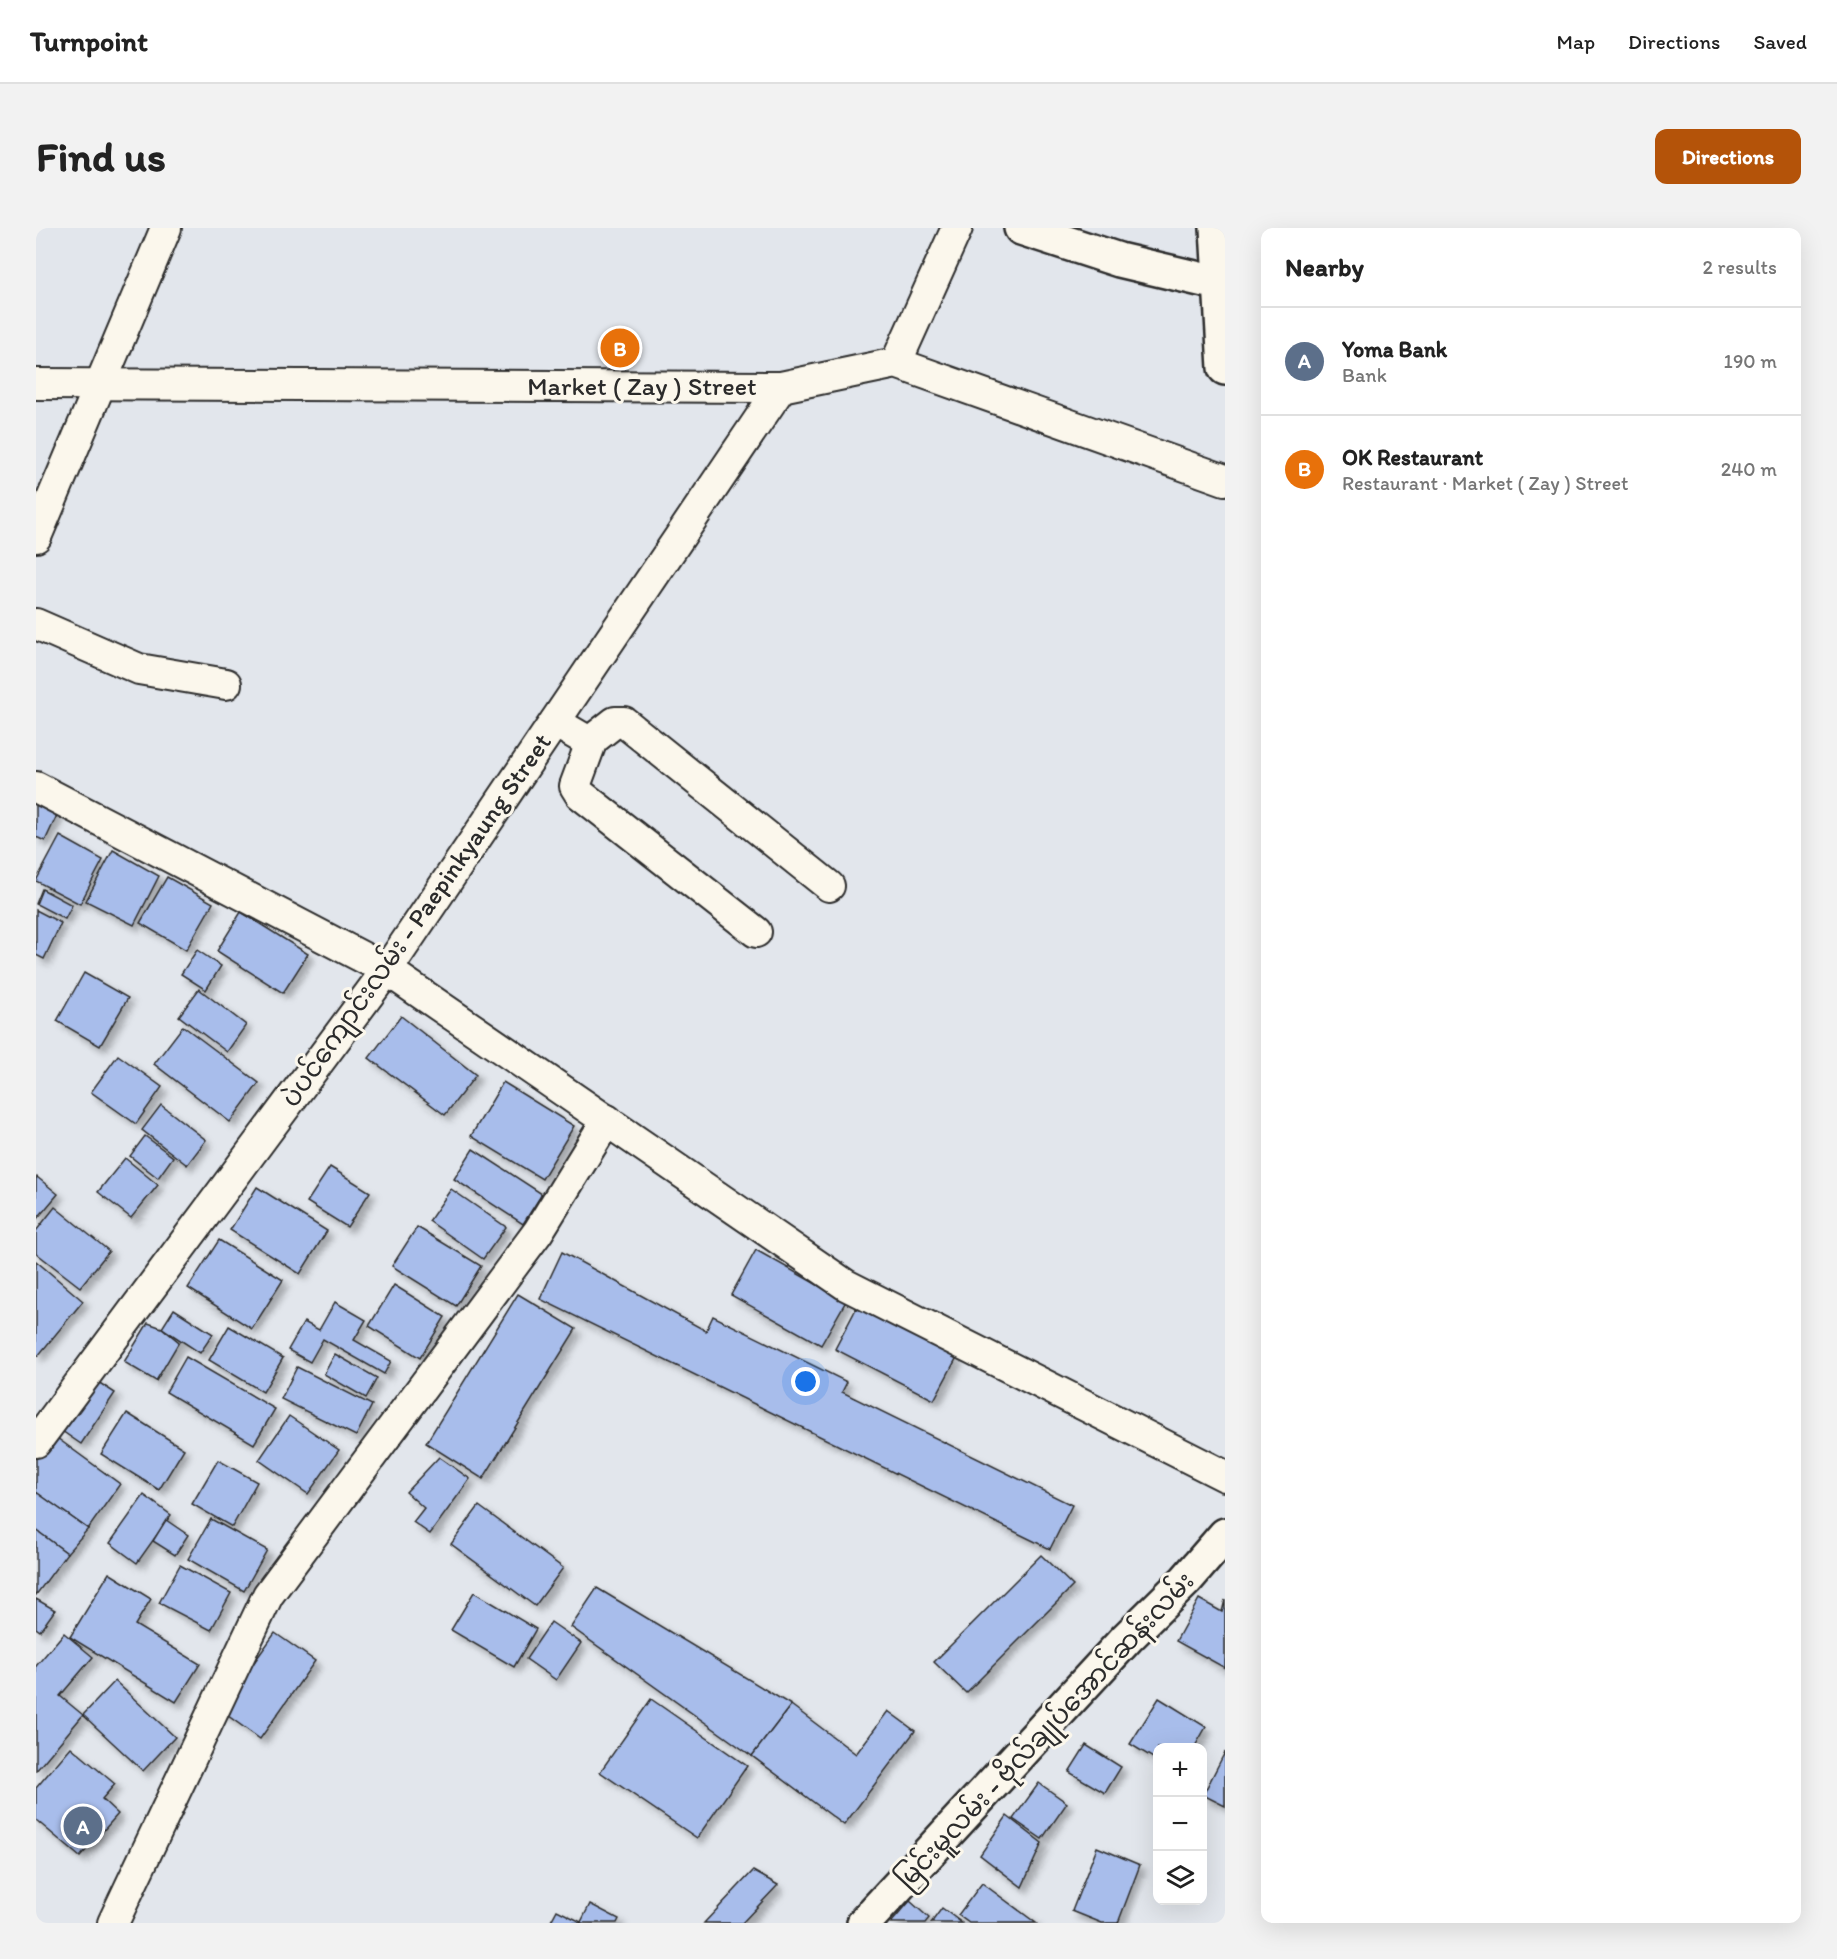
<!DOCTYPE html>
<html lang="en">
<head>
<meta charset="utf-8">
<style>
	:root { --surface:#fff; --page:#f2f2f2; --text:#222; --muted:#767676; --line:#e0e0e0; --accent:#b45309 }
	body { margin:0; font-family:Itim,"Noto Sans Myanmar",sans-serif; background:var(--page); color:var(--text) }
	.controls { position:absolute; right:18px; bottom:18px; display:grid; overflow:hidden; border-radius:12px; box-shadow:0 6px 24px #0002 }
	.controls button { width:54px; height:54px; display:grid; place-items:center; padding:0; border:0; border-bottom:2px solid var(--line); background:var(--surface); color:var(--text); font:30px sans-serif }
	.you { position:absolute; left:770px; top:1154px; width:21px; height:21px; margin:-15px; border:4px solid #fff; border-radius:50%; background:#1a73e8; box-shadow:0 0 0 9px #1a73e833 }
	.badge { display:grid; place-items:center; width:39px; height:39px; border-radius:50%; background:var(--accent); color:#fff; font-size:20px; font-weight:700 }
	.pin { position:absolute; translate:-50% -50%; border:3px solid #fff; box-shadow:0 2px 6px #0006 }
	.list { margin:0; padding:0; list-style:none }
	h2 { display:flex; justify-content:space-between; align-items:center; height:78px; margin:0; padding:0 24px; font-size:26px }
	h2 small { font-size:20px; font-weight:400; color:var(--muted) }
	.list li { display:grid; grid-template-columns:39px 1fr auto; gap:18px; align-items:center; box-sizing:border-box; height:108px; padding:0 24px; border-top:2px solid var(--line) }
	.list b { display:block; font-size:22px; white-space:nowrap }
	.list p { margin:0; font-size:20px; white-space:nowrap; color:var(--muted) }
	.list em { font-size:20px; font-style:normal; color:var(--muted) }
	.icon { flex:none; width:33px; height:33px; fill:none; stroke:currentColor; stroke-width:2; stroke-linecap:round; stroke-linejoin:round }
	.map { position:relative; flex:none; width:1189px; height:1695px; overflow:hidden; border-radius:12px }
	header { display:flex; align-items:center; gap:36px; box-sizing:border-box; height:84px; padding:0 30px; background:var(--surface); border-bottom:2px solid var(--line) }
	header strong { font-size:28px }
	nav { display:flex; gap:33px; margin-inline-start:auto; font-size:21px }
	.intro { display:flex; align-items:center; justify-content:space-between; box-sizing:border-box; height:144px; padding:0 36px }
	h1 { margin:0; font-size:42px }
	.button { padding:15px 27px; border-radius:12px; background:var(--accent); color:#fff; font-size:21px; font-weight:700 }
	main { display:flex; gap:36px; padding:0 36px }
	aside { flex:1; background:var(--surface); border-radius:12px; box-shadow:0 6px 24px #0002 }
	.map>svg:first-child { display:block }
	.building { fill:#a8bdeb; stroke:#2b2b2b; stroke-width:1.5; filter:url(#shadow) }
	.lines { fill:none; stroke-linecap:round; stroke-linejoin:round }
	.minor-casing { stroke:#2b2b2b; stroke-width:34 }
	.major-casing { stroke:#2b2b2b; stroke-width:38 }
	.highway-casing { stroke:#2b2b2b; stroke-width:38 }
	.minor { stroke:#fbf7ec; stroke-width:30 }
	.major { stroke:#fbf7ec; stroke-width:33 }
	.highway { stroke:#fbf7ec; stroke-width:33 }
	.labels { text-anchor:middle; stroke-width:6; stroke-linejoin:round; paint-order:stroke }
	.street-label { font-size:26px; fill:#2b2b2b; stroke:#fbf7ec }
</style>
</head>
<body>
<header>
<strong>Turnpoint</strong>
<nav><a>Map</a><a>Directions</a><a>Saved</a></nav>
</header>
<div class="intro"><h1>Find us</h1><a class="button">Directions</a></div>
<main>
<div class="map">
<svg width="1189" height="1695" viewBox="0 0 1189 1695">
	<defs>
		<filter id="shadow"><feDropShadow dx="5.5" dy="5.5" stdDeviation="3" flood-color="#0004"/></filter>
	</defs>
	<rect width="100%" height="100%" fill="#e2e6ec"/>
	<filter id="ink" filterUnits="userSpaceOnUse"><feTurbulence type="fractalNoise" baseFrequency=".0167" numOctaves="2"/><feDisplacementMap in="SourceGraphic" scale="12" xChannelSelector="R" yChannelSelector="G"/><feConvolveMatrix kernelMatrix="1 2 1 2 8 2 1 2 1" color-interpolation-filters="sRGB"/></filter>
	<g filter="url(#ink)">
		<g class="building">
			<polygon points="0,574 22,585 9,613 0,609"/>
			<polygon points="24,608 67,632 44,676 0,653"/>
			<polygon points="77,622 123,648 98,697 50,673"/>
			<polygon points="131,649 177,675 150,722 104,695"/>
			<polygon points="6,661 36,677 29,691 0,676"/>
			<polygon points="0,682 25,695 8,731 0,727"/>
			<polygon points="205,684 272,726 247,765 181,723"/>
			<polygon points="161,722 185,738 170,762 145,746"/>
			<polygon points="48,745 92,770 64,818 21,793"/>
			<polygon points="163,761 210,797 191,824 143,788"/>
			<polygon points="365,788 440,847 409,887 333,830"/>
			<polygon points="147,798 223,855 194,894 118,836"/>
			<polygon points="82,827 126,859 100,896 55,864"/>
			<polygon points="467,854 538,898 506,951 435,908"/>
			<polygon points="125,877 170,912 151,937 106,902"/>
			<polygon points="109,908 137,929 122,950 94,928"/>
			<polygon points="437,921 506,966 487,996 418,951"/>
			<polygon points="89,930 122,957 95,990 62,964"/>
			<polygon points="294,939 334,964 311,999 271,974"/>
			<polygon points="1,949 22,966 0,992 0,951"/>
			<polygon points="221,959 291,1003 264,1046 194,1002"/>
			<polygon points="415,961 470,999 447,1031 393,993"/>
			<polygon points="19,979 73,1023 44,1059 0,1025 0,1003"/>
			<polygon points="381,999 445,1038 420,1078 356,1038"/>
			<polygon points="183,1012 247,1052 216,1101 152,1060"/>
			<polygon points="720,1022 810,1073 785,1117 695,1067"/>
			<polygon points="526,1024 670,1103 677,1088 811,1154 806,1164 1036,1277 1014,1321 504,1071"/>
			<polygon points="0,1033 47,1073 2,1128 0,1126"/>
			<polygon points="358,1057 409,1089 384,1130 333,1098"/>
			<polygon points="482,1066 540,1101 447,1251 390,1215"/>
			<polygon points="299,1074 330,1092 318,1112 355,1133 348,1146 287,1111 274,1134 252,1122 268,1094 283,1102"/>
			<polygon points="821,1079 921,1129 898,1172 799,1121"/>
			<polygon points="138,1081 177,1106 164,1125 126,1100"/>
			<polygon points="112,1095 126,1100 143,1114 120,1153 88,1134"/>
			<polygon points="193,1098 247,1130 227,1164 173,1132"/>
			<polygon points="299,1126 341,1150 330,1170 288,1146"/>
			<polygon points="150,1129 239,1181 218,1216 130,1164"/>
			<polygon points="261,1139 336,1177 320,1208 245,1171"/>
			<polygon points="59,1152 79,1165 45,1216 26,1203"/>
			<polygon points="91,1185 148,1221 123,1262 65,1226"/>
			<polygon points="253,1188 303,1222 272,1266 223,1232"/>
			<polygon points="10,1202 84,1256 52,1301 0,1264 0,1215"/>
			<polygon points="403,1229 434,1251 394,1306 377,1294 388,1280 370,1264"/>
			<polygon points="182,1232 221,1254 196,1299 156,1276"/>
			<polygon points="0,1264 52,1301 31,1325 0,1302"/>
			<polygon points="108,1267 135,1287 101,1335 74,1315"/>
			<polygon points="443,1278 527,1340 499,1378 415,1316"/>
			<polygon points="175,1291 231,1322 208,1363 152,1331"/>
			<polygon points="130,1292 152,1307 139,1327 117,1313"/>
			<polygon points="0,1302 31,1325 0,1367"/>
			<polygon points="1005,1327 1037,1358 930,1465 898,1434"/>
			<polygon points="144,1337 195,1365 175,1402 123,1375"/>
			<polygon points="73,1345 115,1371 99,1397 164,1436 140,1474 34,1409"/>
			<polygon points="561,1360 755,1477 716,1528 535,1399"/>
			<polygon points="438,1364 500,1401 478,1439 415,1402"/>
			<polygon points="0,1371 19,1382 4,1403 0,1400"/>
			<polygon points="1163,1371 1186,1384 1189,1372 1189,1440 1140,1413"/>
			<polygon points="515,1394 545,1415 520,1452 490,1431"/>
			<polygon points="28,1405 57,1429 24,1468 47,1487 0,1543 0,1438"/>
			<polygon points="239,1405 279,1433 224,1511 184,1482"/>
			<polygon points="79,1453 139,1509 107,1543 47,1487"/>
			<polygon points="1123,1470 1170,1499 1158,1520 1122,1520 1122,1533 1094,1516"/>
			<polygon points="615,1471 711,1538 661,1610 564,1544"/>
			<polygon points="755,1477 820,1526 852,1483 879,1503 808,1597 716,1528"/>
			<polygon points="1050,1517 1085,1539 1069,1565 1033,1544"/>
			<polygon points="35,1519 79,1556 66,1571 82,1586 44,1629 0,1592 0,1560"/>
			<polygon points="1189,1524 1189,1578 1167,1567"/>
			<polygon points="1003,1555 1031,1575 1006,1611 977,1591"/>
			<polygon points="971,1588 1006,1615 986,1659 944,1627"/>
			<polygon points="1061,1619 1104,1637 1082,1695 1066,1695 1036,1683"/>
			<polygon points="717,1643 742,1657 706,1695 668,1695"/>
			<polygon points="946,1655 1000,1695 933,1695 922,1687"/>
			<polygon points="874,1673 893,1690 889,1695 855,1695"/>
			<polygon points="554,1676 583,1691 581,1695 514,1695 521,1682 545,1694"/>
			<polygon points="906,1680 926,1695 895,1695"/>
		</g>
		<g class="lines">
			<g class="minor-casing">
				<g id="minor">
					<polyline points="860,135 921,0"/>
					<polyline points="0,156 745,159 860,135 1189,252"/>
					<polyline points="0,309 130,0"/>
					<polyline points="0,396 103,441 190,456"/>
					<polyline points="519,494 548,511 556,512 579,494 588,494 793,658"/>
					<polyline points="556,512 539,558 544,566 720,704"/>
					<polyline points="0,559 351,742 810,1057 1189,1248"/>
					<polyline points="0,1214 351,742 745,159"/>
					<polyline points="77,1695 232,1367 502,1004 571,892"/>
				</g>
			</g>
			<g class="major-casing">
				<polyline id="major" points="985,0 1083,32 1189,57"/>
			</g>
			<g class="highway-casing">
				<g id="highway">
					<polyline points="1181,0 1189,140"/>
					<polyline points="828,1695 1091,1410 1150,1352 1189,1307"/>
				</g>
			</g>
			<use href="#minor" class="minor"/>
			<use href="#major" class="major"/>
			<use href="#highway" class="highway"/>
		</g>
	</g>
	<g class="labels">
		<g class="street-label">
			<text x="606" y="167">Market ( Zay ) Street</text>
			<text transform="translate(380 692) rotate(-55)" y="9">ပဲပင်ကျောင်းလမ်း - Paepinkyaung Street</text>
			<text transform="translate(1009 1502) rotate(-47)" y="9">မြင်းမူလမ်း - ဗိုလ်ချုပ်အောင်ဆန်းလမ်း</text>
		</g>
	</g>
</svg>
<div class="controls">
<button>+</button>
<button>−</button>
<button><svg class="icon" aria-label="layers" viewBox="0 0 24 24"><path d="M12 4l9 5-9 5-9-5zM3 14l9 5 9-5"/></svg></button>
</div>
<div class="you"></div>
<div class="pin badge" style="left:47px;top:1598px;background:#5c6f8a">A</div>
<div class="pin badge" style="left:584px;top:120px;background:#e8710a">B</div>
</div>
<aside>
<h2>Nearby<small>2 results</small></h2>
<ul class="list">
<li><span class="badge" style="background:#5c6f8a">A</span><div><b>Yoma Bank</b><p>Bank</p></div><em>190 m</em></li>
<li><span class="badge" style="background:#e8710a">B</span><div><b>OK Restaurant</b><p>Restaurant · Market ( Zay ) Street</p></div><em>240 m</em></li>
</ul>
</aside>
</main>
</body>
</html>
